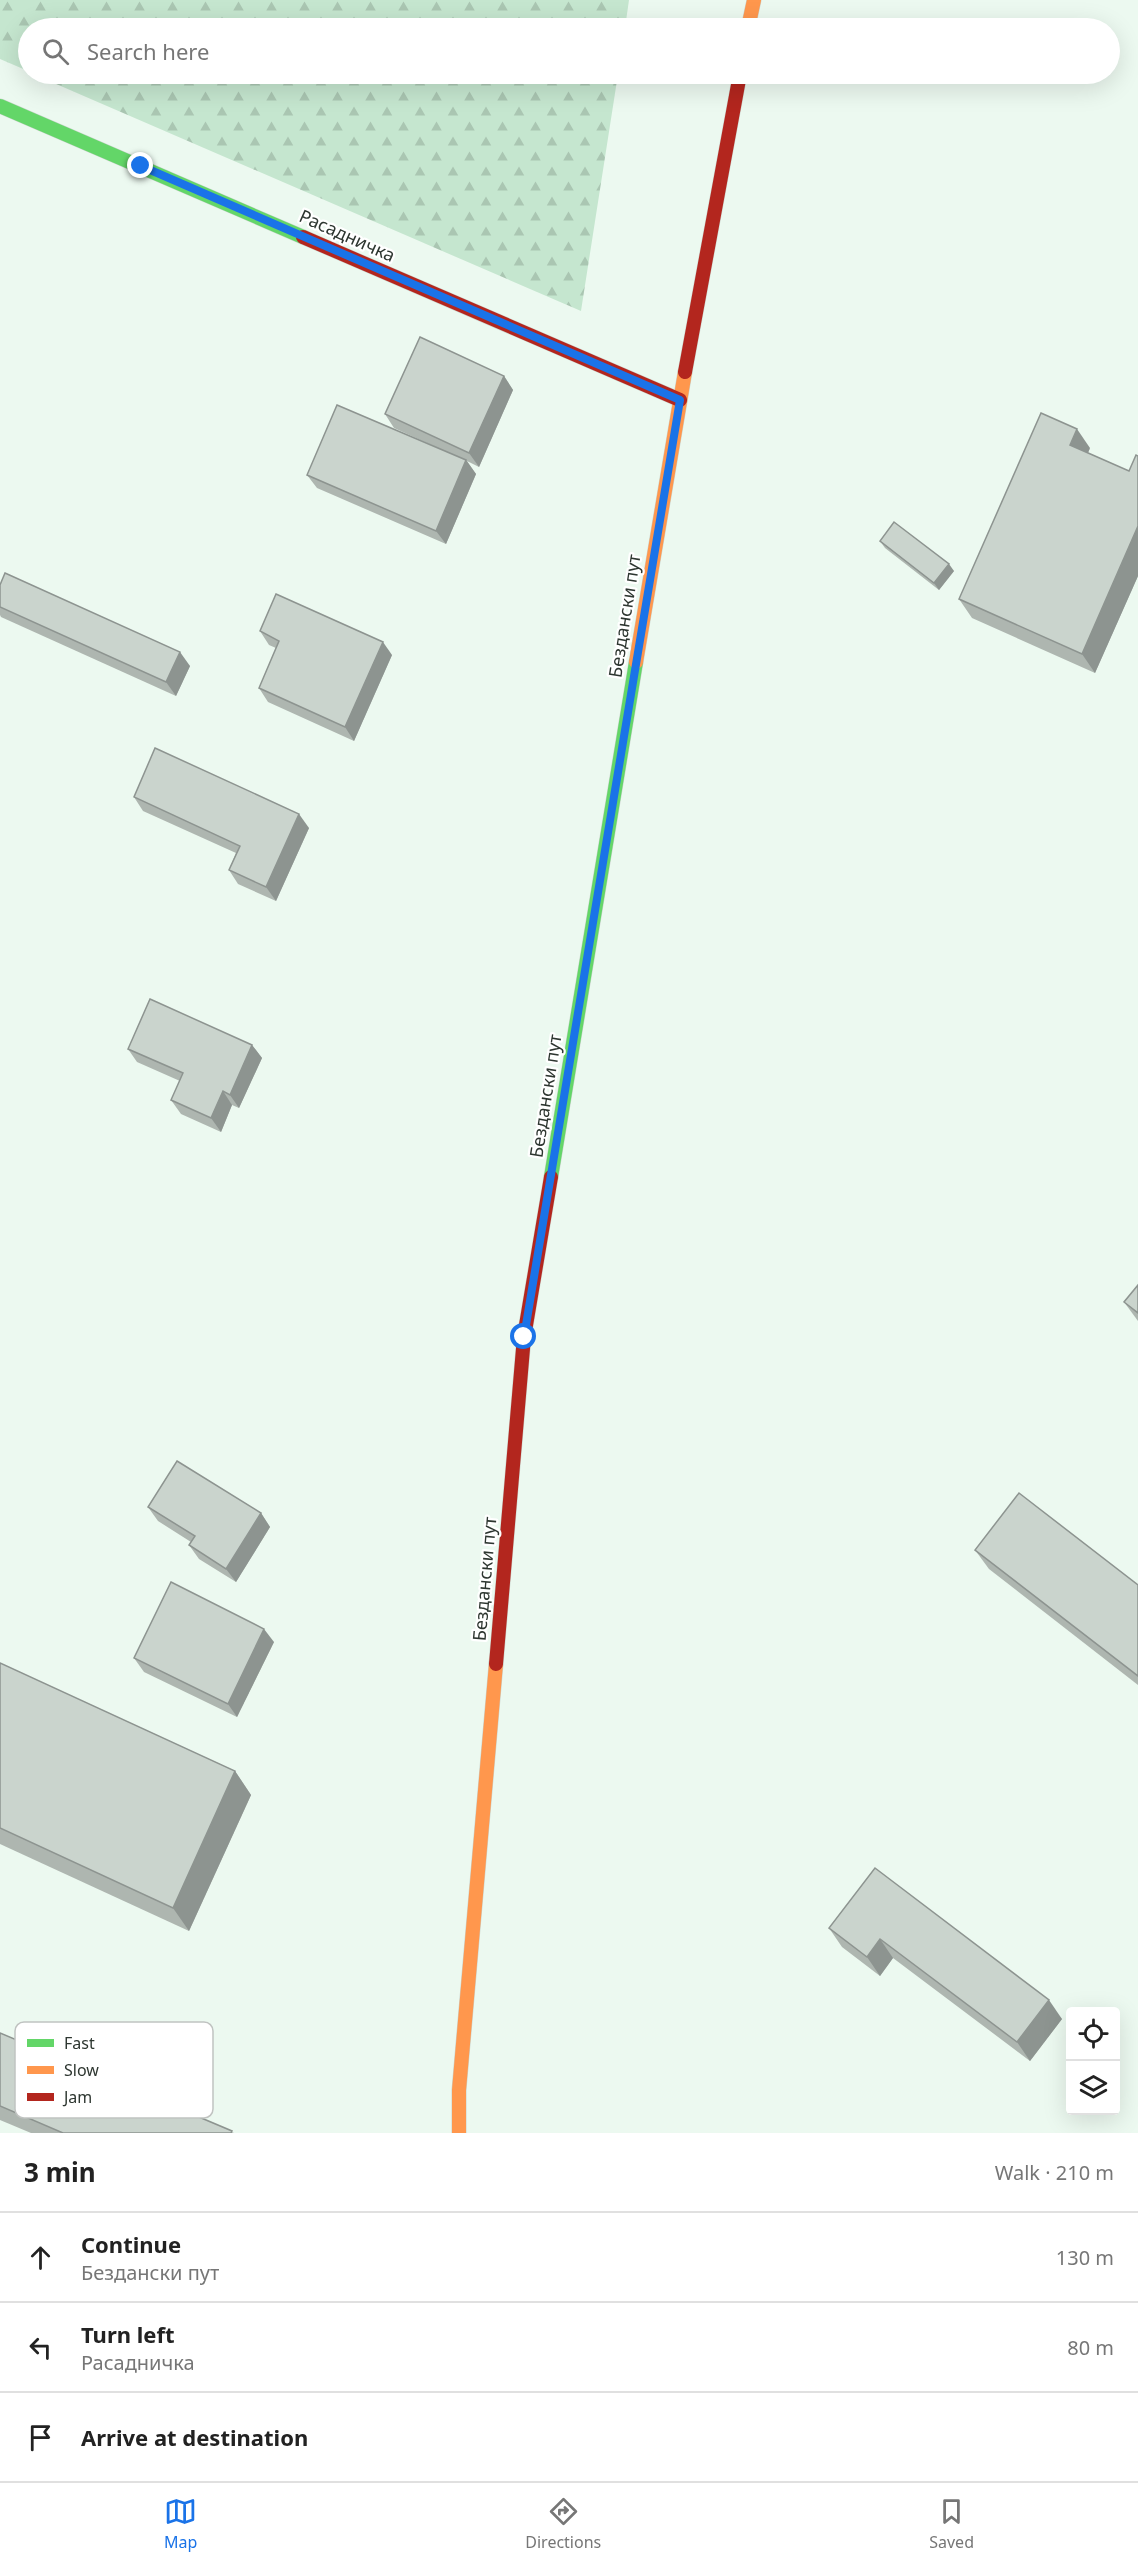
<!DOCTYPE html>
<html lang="en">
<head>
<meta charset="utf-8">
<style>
	:root { --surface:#fff; --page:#f6f6f6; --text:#222; --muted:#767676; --line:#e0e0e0; --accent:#1a73e8 }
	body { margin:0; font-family:"Noto Sans",sans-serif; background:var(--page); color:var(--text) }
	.controls { position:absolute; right:18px; bottom:18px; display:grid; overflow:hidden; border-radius:6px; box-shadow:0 6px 24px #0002 }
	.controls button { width:54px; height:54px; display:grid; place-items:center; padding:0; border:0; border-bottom:2px solid var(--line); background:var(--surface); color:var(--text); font:30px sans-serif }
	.stop { position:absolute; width:18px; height:18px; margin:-14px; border:4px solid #1a73e8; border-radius:50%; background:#fff }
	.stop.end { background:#1a73e8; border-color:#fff; box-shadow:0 2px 6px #0008 }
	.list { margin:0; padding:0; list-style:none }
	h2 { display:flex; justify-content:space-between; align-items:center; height:78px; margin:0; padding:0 24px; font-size:26px }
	h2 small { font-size:20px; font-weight:400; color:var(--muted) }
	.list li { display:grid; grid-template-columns:39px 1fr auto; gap:18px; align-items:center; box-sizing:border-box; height:90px; padding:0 24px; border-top:2px solid var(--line) }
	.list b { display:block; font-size:22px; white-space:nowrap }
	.list p { margin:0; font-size:20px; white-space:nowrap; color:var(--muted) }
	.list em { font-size:20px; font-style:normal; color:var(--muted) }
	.icon { flex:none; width:33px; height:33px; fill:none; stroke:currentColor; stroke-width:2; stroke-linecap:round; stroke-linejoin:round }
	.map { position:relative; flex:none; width:1138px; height:2133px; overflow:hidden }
	.search { position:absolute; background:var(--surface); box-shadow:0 6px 24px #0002; left:18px; right:18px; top:18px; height:66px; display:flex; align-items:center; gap:15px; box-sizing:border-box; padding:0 21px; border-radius:33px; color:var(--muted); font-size:22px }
	.sheet { height:348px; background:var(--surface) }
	nav { display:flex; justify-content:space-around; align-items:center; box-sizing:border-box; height:84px; border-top:2px solid var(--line); background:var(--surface); font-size:16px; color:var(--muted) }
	nav a { display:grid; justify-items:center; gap:3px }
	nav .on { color:var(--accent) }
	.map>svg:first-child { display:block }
	.forest { fill:url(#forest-firs) }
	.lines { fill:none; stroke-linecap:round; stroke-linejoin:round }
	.fast-casing { stroke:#cbd4cd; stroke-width:15 }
	.slow-casing { stroke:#cbd4cd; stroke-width:15 }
	.jam-casing { stroke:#cbd4cd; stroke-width:15 }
	.fast { stroke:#63d668; stroke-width:14 }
	.slow { stroke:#ff974d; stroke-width:14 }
	.jam { stroke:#b3261e; stroke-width:14 }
	.wall { fill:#aeb6b0 }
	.shaded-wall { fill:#8d9490 }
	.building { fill:#cad4cd; stroke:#8d9490; stroke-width:1.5 }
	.route { stroke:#1a73e8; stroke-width:8 }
	.labels { text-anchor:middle; stroke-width:4.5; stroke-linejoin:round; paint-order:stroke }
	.street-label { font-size:18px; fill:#2d3630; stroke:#fff }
	.key { fill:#fff; stroke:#c0c3c1; stroke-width:1.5 }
	.key-label { font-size:16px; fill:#2d3630 }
</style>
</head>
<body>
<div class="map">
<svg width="1138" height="2133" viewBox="0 0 1138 2133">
	<defs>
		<pattern id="forest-firs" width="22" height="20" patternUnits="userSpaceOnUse" patternTransform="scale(1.5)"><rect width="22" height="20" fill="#c5e6cf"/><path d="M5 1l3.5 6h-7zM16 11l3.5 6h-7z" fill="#aac6b2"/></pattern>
	</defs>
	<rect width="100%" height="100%" fill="#ecf9f0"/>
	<g class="forest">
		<polygon points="0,0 629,0 625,28 28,28 28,71 0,59"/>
		<polygon points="33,74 618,74 581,311"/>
	</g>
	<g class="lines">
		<g class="fast-casing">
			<g id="fast">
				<polyline points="0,106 303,237"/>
				<polyline points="551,1177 636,662"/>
			</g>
		</g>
		<g class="slow-casing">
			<g id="slow">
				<polyline points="748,28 754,0"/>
				<polyline points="636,662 685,372"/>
				<polyline points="459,2133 459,2090 496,1664"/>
			</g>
		</g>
		<g class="jam-casing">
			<g id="jam">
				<polyline points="303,237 680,400"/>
				<polyline points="685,372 740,74"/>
				<polyline points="496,1664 524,1337 551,1177"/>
			</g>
		</g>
		<use href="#fast" class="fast"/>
		<use href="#slow" class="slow"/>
		<use href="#jam" class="jam"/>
	</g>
	<g class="wall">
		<polygon points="504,376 513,390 479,467 467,461 476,474 446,544 317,488 307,475 447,452 394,428 385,414"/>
		<polygon points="1090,448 1088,453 1129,471 1138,456 1138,576 1095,673 972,618 959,599"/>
		<polygon points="880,541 954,571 939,590 885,548"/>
		<polygon points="0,585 190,666 176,696 1,617 0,615"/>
		<polygon points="260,631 392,655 354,741 268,702 259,688 276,648 269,645"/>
		<polygon points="134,797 309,828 276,901 238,884 229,870 236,853 143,811"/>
		<polygon points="252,1045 262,1058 239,1108 232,1105 221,1132 181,1114 171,1100 180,1081 137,1062 128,1049"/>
		<polygon points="1138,1285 1138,1321 1124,1302"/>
		<polygon points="148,1507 261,1513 270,1527 236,1582 199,1559 189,1545 191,1542 158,1521"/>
		<polygon points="975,1550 1138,1585 1138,1685 989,1569"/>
		<polygon points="274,1642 237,1717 144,1672 134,1658"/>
		<polygon points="0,1663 235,1771 251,1795 189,1931 0,1844"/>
		<polygon points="875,1868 1062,2019 1030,2061 893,1958 880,1976 842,1947 829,1928"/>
		<polygon points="0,2033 234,2133 31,2133 0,2120"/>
	</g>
	<g class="shaded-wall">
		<polygon points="504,376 513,390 479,467 469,453"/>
		<polygon points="1077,429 1090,448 1083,464 1070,445"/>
		<polygon points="466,460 476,474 446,544 436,531"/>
		<polygon points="1138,526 1138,576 1095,673 1082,654"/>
		<polygon points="949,564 954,571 939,590 934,583"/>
		<polygon points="383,642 392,655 354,741 345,727"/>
		<polygon points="180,652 190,666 176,696 166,682"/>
		<polygon points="299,814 309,828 276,901 266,887"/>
		<polygon points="252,1045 262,1058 239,1108 230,1095"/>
		<polygon points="223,1091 232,1105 221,1132 211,1118"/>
		<polygon points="261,1513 270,1527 236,1582 226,1569"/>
		<polygon points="264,1629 274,1642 237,1717 228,1704"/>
		<polygon points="235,1771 251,1795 189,1931 173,1908"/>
		<polygon points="880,1939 893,1958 880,1976 867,1957"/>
		<polygon points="1049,2000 1062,2019 1030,2061 1017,2042"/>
	</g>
	<g class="building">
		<polygon points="420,337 504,376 469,453 385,414"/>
		<polygon points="337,405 466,460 436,531 307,475"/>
		<polygon points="1041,413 1077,429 1070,445 1129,471 1136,455 1138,456 1138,526 1082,654 959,599"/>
		<polygon points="894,522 949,564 934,583 880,541"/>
		<polygon points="5,573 180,652 166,682 0,607 0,585"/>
		<polygon points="276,594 383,642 345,727 259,688 279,641 260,631"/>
		<polygon points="155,748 299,814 266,887 229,870 240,846 134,797"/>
		<polygon points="150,999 252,1045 230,1095 223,1091 211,1118 171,1100 183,1073 128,1049"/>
		<polygon points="1138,1285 1138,1313 1124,1302"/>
		<polygon points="177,1461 261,1513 226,1569 189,1545 195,1536 148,1507"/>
		<polygon points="1019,1493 1138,1585 1138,1676 975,1550"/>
		<polygon points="171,1582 264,1629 228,1704 134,1658"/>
		<polygon points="0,1663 235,1771 173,1908 0,1828"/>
		<polygon points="875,1868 1049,2000 1017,2042 880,1939 867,1957 829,1928"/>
		<polygon points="0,2033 232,2131 231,2133 63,2133 0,2106"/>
	</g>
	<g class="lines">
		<polyline class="route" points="141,166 680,400 524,1337"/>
	</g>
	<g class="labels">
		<g class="street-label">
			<text transform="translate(347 236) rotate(24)" y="6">Расадничка</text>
			<text transform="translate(625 616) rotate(-81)" y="6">Бездански пут</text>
			<text transform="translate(546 1096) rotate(-81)" y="6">Бездански пут</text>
			<text transform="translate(485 1579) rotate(-85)" y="6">Бездански пут</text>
		</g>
	</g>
	<rect x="15" y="2022" width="198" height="96" rx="9" class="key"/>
	<rect x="27" y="2039" width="27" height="8" fill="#63d668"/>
	<rect x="27" y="2066" width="27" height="8" fill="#ff974d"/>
	<rect x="27" y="2093" width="27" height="8" fill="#b3261e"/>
	<g class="key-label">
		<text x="64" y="2049">Fast</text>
		<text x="64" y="2076">Slow</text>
		<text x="64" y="2103">Jam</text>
	</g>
</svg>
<div class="controls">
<button><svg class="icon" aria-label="locate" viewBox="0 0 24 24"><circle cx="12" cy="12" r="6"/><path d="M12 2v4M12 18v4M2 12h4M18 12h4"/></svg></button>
<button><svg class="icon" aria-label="layers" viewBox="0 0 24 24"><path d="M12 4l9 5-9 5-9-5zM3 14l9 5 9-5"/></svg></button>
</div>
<div class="stop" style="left:524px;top:1337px"></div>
<div class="stop end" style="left:141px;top:166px"></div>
<div class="search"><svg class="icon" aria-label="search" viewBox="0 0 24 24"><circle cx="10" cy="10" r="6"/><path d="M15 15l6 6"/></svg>Search here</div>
</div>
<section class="sheet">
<h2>3 min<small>Walk · 210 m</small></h2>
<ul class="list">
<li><svg class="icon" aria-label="ahead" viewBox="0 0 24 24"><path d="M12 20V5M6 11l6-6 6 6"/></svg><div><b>Continue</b><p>Бездански пут</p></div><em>130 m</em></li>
<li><svg class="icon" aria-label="left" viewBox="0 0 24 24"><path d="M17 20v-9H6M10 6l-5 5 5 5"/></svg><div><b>Turn left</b><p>Расадничка</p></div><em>80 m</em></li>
<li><svg class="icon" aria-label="arrive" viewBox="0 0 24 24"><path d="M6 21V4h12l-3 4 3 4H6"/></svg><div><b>Arrive at destination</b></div></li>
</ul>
</section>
<nav>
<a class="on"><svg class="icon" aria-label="map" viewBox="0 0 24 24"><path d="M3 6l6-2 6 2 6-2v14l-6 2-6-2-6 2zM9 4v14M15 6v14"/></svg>Map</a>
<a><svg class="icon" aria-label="directions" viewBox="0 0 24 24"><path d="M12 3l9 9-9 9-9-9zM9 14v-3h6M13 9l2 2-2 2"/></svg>Directions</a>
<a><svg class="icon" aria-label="saved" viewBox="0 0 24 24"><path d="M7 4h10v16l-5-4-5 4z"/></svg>Saved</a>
</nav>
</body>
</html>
